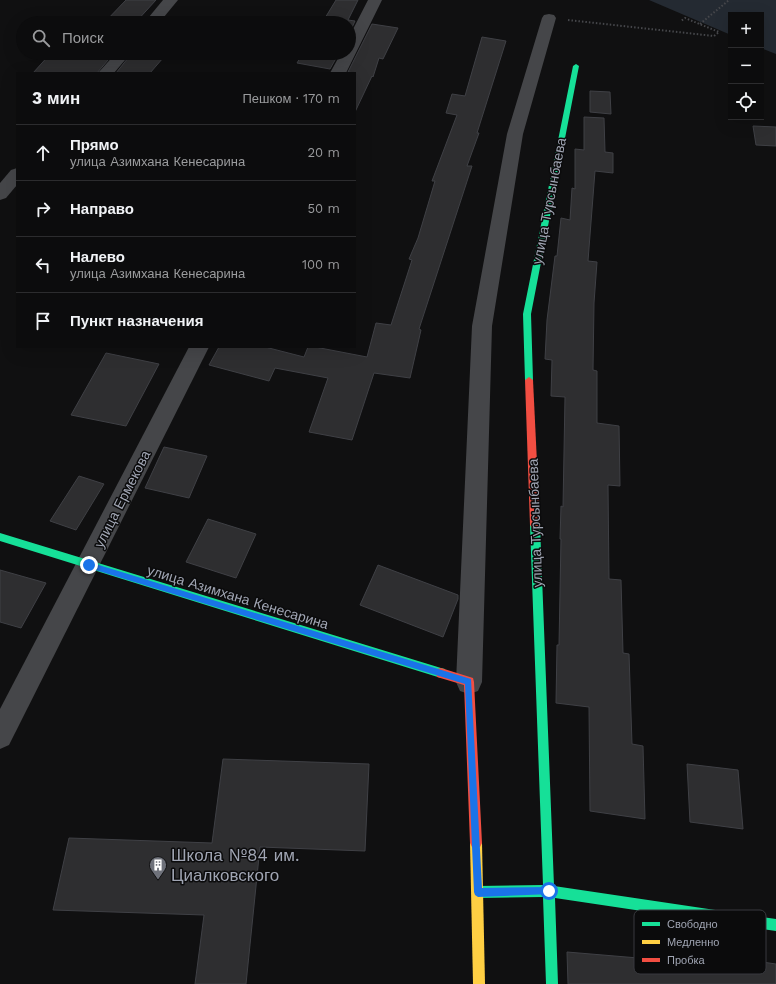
<!DOCTYPE html>
<html lang="ru">
<head>
<meta charset="utf-8">
<style>
	:root { --surface:#0c0c0d; --page:#1a1a1b; --text:#f1f3f6; --muted:#9a9b9d; --line:#2c2c2e }
	body { margin:0; font-family:"Work Sans",sans-serif; background:var(--page); color:var(--text) }
	.controls { position:absolute; right:12px; top:12px; display:grid; overflow:hidden; border-radius:0px; box-shadow:0 4px 16px #0002 }
	.controls button { width:36px; height:36px; display:grid; place-items:center; padding:0; border:0; border-bottom:1px solid var(--line); background:var(--surface); color:var(--text); font:20px sans-serif }
	.stop { position:absolute; width:12px; height:12px; margin:-9px; border:3px solid #1a73e8; border-radius:50%; background:#fff }
	.stop.end { background:#1a73e8; border-color:#fff; box-shadow:0 1px 4px #0008 }
	.list { margin:0; padding:0; list-style:none }
	h2 { display:flex; justify-content:space-between; align-items:center; height:52px; margin:0; padding:0 16px; font-size:17px }
	h2 small { font-size:13px; font-weight:400; color:var(--muted) }
	.list li { display:grid; grid-template-columns:26px 1fr auto; gap:12px; align-items:center; box-sizing:border-box; height:56px; padding:0 16px; border-top:1px solid var(--line) }
	.list b { display:block; font-size:15px; white-space:nowrap }
	.list p { margin:0; font-size:13px; white-space:nowrap; color:var(--muted) }
	.list em { font-size:13px; font-style:normal; color:var(--muted) }
	.icon { flex:none; width:22px; height:22px; fill:none; stroke:currentColor; stroke-width:2; stroke-linecap:round; stroke-linejoin:round }
	.map { position:relative; flex:none; width:776px; height:984px; overflow:hidden }
	.search { position:absolute; background:var(--surface); box-shadow:0 4px 16px #0002; left:16px; top:16px; width:340px; height:44px; display:flex; align-items:center; gap:10px; box-sizing:border-box; padding:0 14px; border-radius:22px; color:var(--muted); font-size:15px }
	.panel { position:absolute; background:var(--surface); box-shadow:0 4px 16px #0002; left:16px; top:72px; width:340px; height:276px; border-radius:0px }
	.map>svg:first-child { display:block }
	.water { fill:#242a32 }
	.building { fill:#2e2e30; stroke:#3f4045 }
	.lines { fill:none; stroke-linecap:round; stroke-linejoin:round }
	.path { stroke:#46474b; stroke-width:2; stroke-dasharray:1.5 2; stroke-linecap:butt }
	.street { fill:#454649; fill-rule:evenodd }
	.fast { fill:#16e098; fill-rule:evenodd }
	.slow { fill:#ffcf43; fill-rule:evenodd }
	.jam { fill:#f24e42; fill-rule:evenodd }
	.route { fill:#1a73e8 }
	.labels { text-anchor:middle; stroke-width:3; stroke-linejoin:round; paint-order:stroke }
	.street-label { font-size:14px; fill:#a0a5b3; stroke:#0b0b0c }
	.near-poi-label { font-size:17px; fill:#a0a5b3; stroke:#0b0b0c; text-anchor:start }
	.key { fill:#0b0b0c; stroke:#38393e; stroke-width:1 }
	.key-label { font-size:11px; fill:#a0a5b3 }
</style>
</head>
<body>
<div class="map">
<svg width="776" height="984" viewBox="0 0 776 984">
	<rect width="100%" height="100%" fill="#101011"/>
	<polygon class="water" points="649,0 776,0 776,54 761,48 761,15 731,15 731,35"/>
	<g class="building">
		<polygon points="126,0 156,0 135,23 104,23"/>
		<polygon points="336,0 358,0 348,20 355,21 349,34 349,23 322,23"/>
		<polygon points="372,24 398,28 383,59 379,58 373,77 372,76 355,112 355,73 348,72"/>
		<polygon points="482,37 506,41 477,133 479,133 467,166 472,166 419,329 421,330 410,378 374,373 352,440 309,432 328,378 275,368 269,381 209,365 219,347 265,347 304,357 308,347 315,347 367,357 376,323 391,325 412,260 409,259 418,238 435,181 432,181 457,115 446,113 452,94 465,96"/>
		<polygon points="51,53 114,53 97,73 33,73"/>
		<polygon points="132,53 139,53 163,58 150,73 116,73"/>
		<polygon points="303,53 339,53 330,69 297,63"/>
		<polygon points="590,91 610,92 611,114 590,112"/>
		<polygon points="584,117 604,118 605,152 613,153 613,173 595,171 588,261 597,262 594,303 593,370 597,371 597,423 619,426 620,486 608,485 609,579 621,580 623,653 629,654 632,744 643,746 645,819 590,811 589,707 556,703 557,645 559,645 561,539 560,539 561,506 563,507 565,397 551,396 552,360 545,359 547,320 555,256 557,256 561,218 570,220 572,188 575,189 575,149 584,150"/>
		<polygon points="753,126 776,127 776,146 756,145"/>
		<polygon points="106,353 159,364 126,426 71,415"/>
		<polygon points="164,447 207,456 189,498 145,488"/>
		<polygon points="79,476 104,484 76,530 50,521"/>
		<polygon points="208,519 256,534 236,578 186,562"/>
		<polygon points="378,565 458,595 458,599 443,637 360,605"/>
		<polygon points="0,570 46,583 21,628 0,622"/>
		<polygon points="223,759 369,764 365,851 260,847 246,984 195,984 204,915 53,910 69,838 212,843"/>
		<polygon points="687,764 738,770 743,829 690,822"/>
		<polygon points="674,951 755,963 755,961 776,964 776,984 568,984 567,952 674,961"/>
	</g>
	<g class="lines">
		<g class="path">
			<polyline points="568,20 714,36 719,32 685,18 681,21"/>
			<polyline points="700,24 729,0"/>
		</g>
		<g class="street">
			<polygon points="163,0 178,0 159,23 144,23"/>
			<polygon points="368,0 382,0 346,73 330,73 341,53 349,53 349,37"/>
			<polygon points="549,14 554,15 556,18 523,134 492,326 482,682 478,691 469,694 460,691 456,682 472,326 507,134 542,18 544,15"/>
			<polygon points="116,53 131,53 114,73 98,73"/>
			<polygon points="17,168 17,185 6,198 0,200 0,183 11,170"/>
			<polygon points="189,347 209,347 9,745 0,749 0,709"/>
		</g>
		<g class="fast">
			<polygon points="576,64 579,66 531,314 533,380 529,383 525,380 523,314 573,66"/>
			<polygon points="535,521 538,522 540,525 554,886 776,919 776,931 555,898 558,984 546,984 543,897 478,898 474,896 472,892 474,888 478,886 543,885 530,525 532,522"/>
			<polygon points="0,533 441,668 445,669 446,673 445,677 441,678 0,541"/>
		</g>
		<polygon class="slow" points="476,837 480,839 482,843 485,984 473,984 470,843 472,839"/>
		<g class="jam">
			<polygon points="529,377 533,380 540,525 538,528 535,529 532,528 530,525 525,380"/>
			<polygon points="441,668 473,678 474,682 482,843 480,847 476,849 472,847 470,843 464,685 437,677 436,673 437,669"/>
		</g>
	</g>
	<polygon class="route" points="89,562 471,679 482,888 549,887 552,888 553,891 552,894 478,897 475,895 474,892 465,684 89,568 85,565"/>
	<defs>
		<g id="building-pin" transform="scale(0.9)"><path d="M0 17L-7.5 6A9.5 9.5 0 1 1 7.5 6Z" fill="#6e717a" stroke="#0b0b0c"/><path d="M-4-6H4V6H1V3H-1V6H-4ZM-2.5-4.3h1.7v1.8h-1.7ZM.8-4.3h1.7v1.8H.8ZM-2.5-1h1.7V.8h-1.7ZM.8-1h1.7V.8H.8Z" fill="#fff"/></g>
	</defs>
	<g fill-rule="evenodd">
		<use href="#building-pin" x="158" y="865"/>
	</g>
	<g class="labels">
		<g class="street-label">
			<text transform="translate(549 201) rotate(-79)" y="5">улица Турсынбаева</text>
			<text transform="translate(122 499) rotate(-63)" y="5">улица Ермекова</text>
			<text transform="translate(535 523) rotate(-92)" y="5">улица Турсынбаева</text>
			<text transform="translate(238 597) rotate(17)" y="5">улица Азимхана Кенесарина</text>
		</g>
		<g class="near-poi-label">
			<text x="171" y="861">Школа №84 им.<tspan x="171" dy="20">Циалковского</tspan></text>
		</g>
	</g>
	<rect x="634" y="910" width="132" height="64" rx="6" class="key"/>
	<rect x="642" y="922" width="18" height="4" fill="#16e098"/>
	<rect x="642" y="940" width="18" height="4" fill="#ffcf43"/>
	<rect x="642" y="958" width="18" height="4" fill="#f24e42"/>
	<g class="key-label">
		<text x="667" y="928">Свободно</text>
		<text x="667" y="946">Медленно</text>
		<text x="667" y="964">Пробка</text>
	</g>
</svg>
<div class="controls">
<button>+</button>
<button>−</button>
<button><svg class="icon" aria-label="locate" viewBox="0 0 24 24"><circle cx="12" cy="12" r="6"/><path d="M12 2v4M12 18v4M2 12h4M18 12h4"/></svg></button>
</div>
<div class="stop" style="left:549px;top:891px"></div>
<div class="stop end" style="left:89px;top:565px"></div>
<div class="search"><svg class="icon" aria-label="search" viewBox="0 0 24 24"><circle cx="10" cy="10" r="6"/><path d="M15 15l6 6"/></svg>Поиск</div>
<section class="panel">
<h2>3 мин<small>Пешком · 170 m</small></h2>
<ul class="list">
<li><svg class="icon" aria-label="ahead" viewBox="0 0 24 24"><path d="M12 20V5M6 11l6-6 6 6"/></svg><div><b>Прямо</b><p>улица Азимхана Кенесарина</p></div><em>20 m</em></li>
<li><svg class="icon" aria-label="right" viewBox="0 0 24 24"><path d="M7 20v-9h11M14 6l5 5-5 5"/></svg><div><b>Направо</b></div><em>50 m</em></li>
<li><svg class="icon" aria-label="left" viewBox="0 0 24 24"><path d="M17 20v-9H6M10 6l-5 5 5 5"/></svg><div><b>Налево</b><p>улица Азимхана Кенесарина</p></div><em>100 m</em></li>
<li><svg class="icon" aria-label="arrive" viewBox="0 0 24 24"><path d="M6 21V4h12l-3 4 3 4H6"/></svg><div><b>Пункт назначения</b></div></li>
</ul>
</section>
</div>
</body>
</html>
